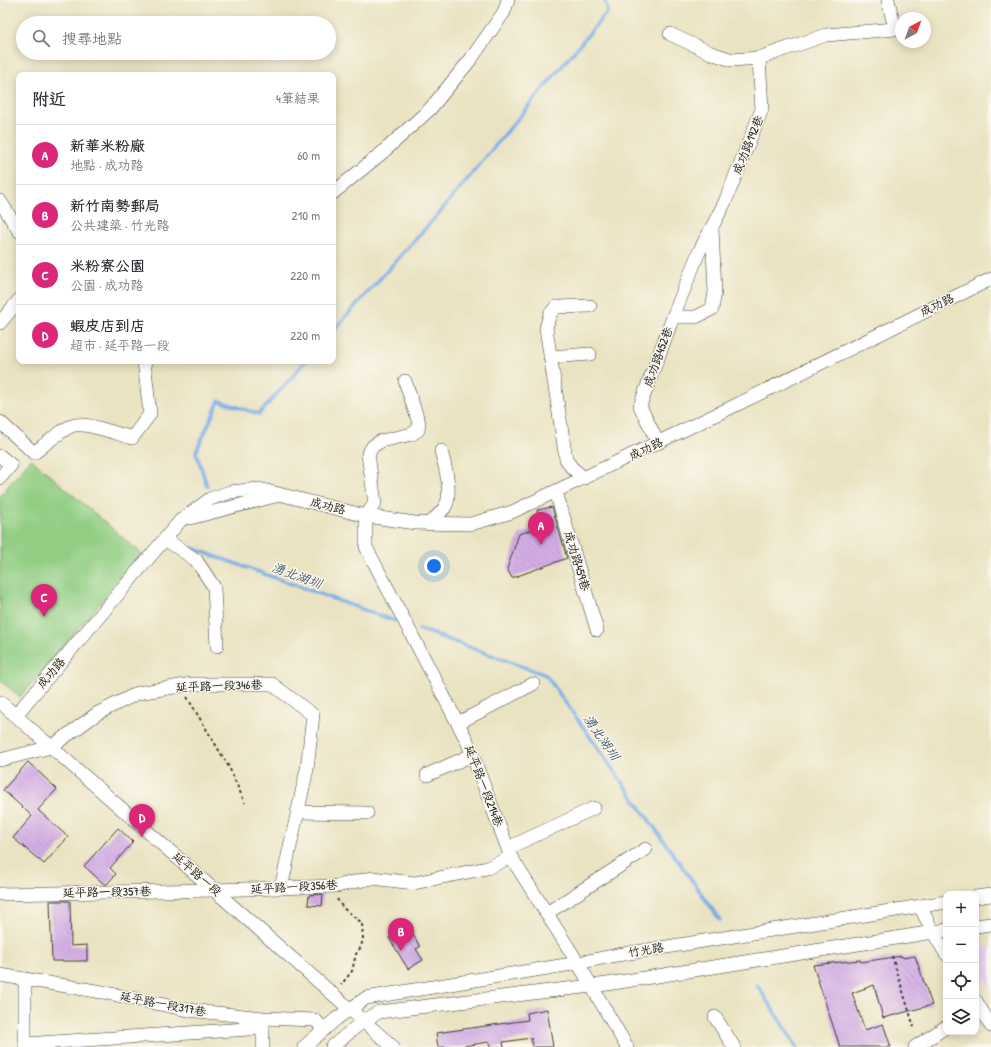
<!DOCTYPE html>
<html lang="zh-TW">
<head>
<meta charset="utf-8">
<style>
	:root { --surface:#fff; --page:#f7f7f7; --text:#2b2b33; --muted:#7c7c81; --line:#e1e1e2; --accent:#db2777 }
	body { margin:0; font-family:"Patrick Hand","LXGW WenKai TC",sans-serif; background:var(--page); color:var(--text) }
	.controls { position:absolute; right:12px; bottom:12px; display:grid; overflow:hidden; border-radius:8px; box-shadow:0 2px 10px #0003 }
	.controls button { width:36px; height:36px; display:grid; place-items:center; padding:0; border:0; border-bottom:1px solid var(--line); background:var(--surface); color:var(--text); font:20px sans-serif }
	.compass { position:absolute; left:895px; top:12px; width:36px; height:36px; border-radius:50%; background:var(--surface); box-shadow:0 2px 10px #0003; rotate:41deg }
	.you { position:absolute; left:434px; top:566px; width:14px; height:14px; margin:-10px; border:3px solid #fff; border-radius:50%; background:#1a73e8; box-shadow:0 0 0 6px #1a73e833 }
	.badge { display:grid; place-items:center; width:26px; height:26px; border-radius:50%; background:var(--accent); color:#fff; font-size:13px; font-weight:700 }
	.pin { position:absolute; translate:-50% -33px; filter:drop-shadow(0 1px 2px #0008) }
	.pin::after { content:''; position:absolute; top:21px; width:14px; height:12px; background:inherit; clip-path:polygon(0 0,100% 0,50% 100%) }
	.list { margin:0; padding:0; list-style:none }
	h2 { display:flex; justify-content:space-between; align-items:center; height:52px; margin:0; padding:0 16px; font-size:17px }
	h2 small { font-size:13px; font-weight:400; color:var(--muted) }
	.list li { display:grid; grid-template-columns:26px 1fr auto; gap:12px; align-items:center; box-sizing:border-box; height:60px; padding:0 16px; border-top:1px solid var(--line) }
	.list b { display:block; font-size:15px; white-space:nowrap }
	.list p { margin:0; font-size:13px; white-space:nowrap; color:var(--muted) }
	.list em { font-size:13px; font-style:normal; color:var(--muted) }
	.icon { flex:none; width:22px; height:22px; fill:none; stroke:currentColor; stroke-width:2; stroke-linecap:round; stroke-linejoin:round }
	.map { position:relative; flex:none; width:991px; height:1047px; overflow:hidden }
	.search { position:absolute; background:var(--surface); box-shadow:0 2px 10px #0003; left:16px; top:16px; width:320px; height:44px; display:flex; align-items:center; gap:10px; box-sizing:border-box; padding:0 14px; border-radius:22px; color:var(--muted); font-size:15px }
	.panel { position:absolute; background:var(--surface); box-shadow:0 2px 10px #0003; left:16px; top:72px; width:320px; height:292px; border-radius:8px }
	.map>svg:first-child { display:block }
	.built { fill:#e5d3f1 }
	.green { fill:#91ce83; stroke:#567550 }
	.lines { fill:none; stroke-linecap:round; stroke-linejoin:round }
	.stream { stroke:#78ace5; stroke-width:3.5 }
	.building { fill:url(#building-back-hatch) }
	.minor-casing { stroke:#3b3a35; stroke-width:14 }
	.path { stroke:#3b3a35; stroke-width:2; stroke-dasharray:3 3; stroke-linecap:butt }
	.minor { stroke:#fff; stroke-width:13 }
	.labels { text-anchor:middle; stroke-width:3; stroke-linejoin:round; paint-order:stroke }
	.street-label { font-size:12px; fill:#1c1c1c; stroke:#fbf7ec }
	.water-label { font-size:13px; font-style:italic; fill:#41566c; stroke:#fbf7ec }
</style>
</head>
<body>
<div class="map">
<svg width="991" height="1047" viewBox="0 0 991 1047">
	<defs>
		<pattern id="building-back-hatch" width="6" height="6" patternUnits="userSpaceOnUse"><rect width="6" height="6" fill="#d3ade6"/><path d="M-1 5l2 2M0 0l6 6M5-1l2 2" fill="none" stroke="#b594c5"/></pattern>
	</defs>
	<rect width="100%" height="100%" fill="#fbf7ec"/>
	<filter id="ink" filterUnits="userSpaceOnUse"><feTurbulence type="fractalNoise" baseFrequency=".025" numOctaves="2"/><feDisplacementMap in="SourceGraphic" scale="8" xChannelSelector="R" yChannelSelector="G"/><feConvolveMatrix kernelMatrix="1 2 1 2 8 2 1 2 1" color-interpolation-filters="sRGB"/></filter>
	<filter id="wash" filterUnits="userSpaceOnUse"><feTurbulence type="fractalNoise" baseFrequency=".012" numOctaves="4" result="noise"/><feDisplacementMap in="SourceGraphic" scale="16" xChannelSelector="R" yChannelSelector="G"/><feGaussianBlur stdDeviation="0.9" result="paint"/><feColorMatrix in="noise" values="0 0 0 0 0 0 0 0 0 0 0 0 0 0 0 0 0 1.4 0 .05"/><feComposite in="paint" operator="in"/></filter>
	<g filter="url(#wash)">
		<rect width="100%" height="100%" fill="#eae3c2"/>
		<polygon class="built" points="991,946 991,990 976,964 976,949"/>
		<polygon class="green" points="31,459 142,554 20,697 0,680 0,496"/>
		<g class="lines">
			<g class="stream">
				<polyline points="333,331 440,212 608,11 605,0"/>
				<polyline points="207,486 196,452 219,401 259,414 306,361"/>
				<polyline points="192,548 395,621"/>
				<polyline points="419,629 546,675 720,920"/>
				<polyline points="757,985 797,1047"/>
			</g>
		</g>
		<g id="blocks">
			<g class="building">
				<polygon points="552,507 567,558 512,578 507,569 519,534 541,527 537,510"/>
				<polygon points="28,762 57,789 38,810 68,837 44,864 13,838 32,816 3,790"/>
				<polygon points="118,828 133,842 110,868 116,874 107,884 104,884 84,866"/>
				<polygon points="323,894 322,906 308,905 309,895"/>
				<polygon points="50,901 70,901 71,946 87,945 87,961 52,961"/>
				<polygon points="409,927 420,947 416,949 423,960 408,969 389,938"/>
				<polygon points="902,956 903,958 915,956 932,1005 883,1018 874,985 852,993 865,1030 883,1024 891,1047 840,1047 813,965 860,960 861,962"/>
				<polygon points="547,1009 553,1047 533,1047 531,1038 503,1042 504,1047 490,1047 489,1042 463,1046 463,1047 438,1047 436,1033 528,1020 527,1013"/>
			</g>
		</g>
	</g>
	<g filter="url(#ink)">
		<use href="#blocks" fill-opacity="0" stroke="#3b3a35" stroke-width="1"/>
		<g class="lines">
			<g class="minor-casing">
				<g id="minor">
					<polyline points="670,34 711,53 732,60 759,58"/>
					<polyline points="333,193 383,152 430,109 471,59 504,12 508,0"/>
					<polyline points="0,201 19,231"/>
					<polyline points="673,317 698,254 725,202 762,109 759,58 826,35 895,29 888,0"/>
					<polyline points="0,323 19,300"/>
					<polyline points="550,357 590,354"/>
					<polyline points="405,381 419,423 418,430 412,434 381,441 373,446 368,454 375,503 366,516 366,547 467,741 511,857 578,963 627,1047"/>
					<path d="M0 422 34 453C43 446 66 426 75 425 89 423 118 434 132 438L150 414 144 361"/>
					<polyline points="658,443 640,406 673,317 696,317 712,309 715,292 712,229"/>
					<polyline points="0,456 11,465 0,478"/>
					<polyline points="584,478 572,468 566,459 546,328 550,314 556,307 590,306"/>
					<polyline points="556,492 597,630"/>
					<polyline points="190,518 279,495"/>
					<path d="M429 524C434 519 441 513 445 507 453 495 445 465 441 451"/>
					<polyline points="165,539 196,560 214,587 217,646"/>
					<polyline points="0,702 393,1047"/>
					<polyline points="15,716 180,521 210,499 230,492 259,489 366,516 415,523 471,524 512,512 732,407 991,279"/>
					<polyline points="458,723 533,684"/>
					<polyline points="0,760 51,747 98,713 138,693 192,684 272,684 313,715 307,769 281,888"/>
					<polyline points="427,775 472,755"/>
					<polyline points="297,812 367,813"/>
					<polyline points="508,848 594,808"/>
					<polyline points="0,894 215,890 337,886 372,878 414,883 487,868 511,857"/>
					<polyline points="976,897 991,895"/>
					<polyline points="920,906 933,932 946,954"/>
					<polyline points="547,913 646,849"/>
					<polyline points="976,926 991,924"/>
					<polyline points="0,975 102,992 188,1010 263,1018 315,1020 324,1029"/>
					<polyline points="976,1001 991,1026"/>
					<polyline points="715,1017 734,1047"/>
					<polyline points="25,1044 263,1028"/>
					<polyline points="25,1047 25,979"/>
					<polyline points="263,1047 263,1021"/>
					<polyline points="304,1047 336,1019 366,998 578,963 617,955 946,902"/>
					<polyline points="332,1047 363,1021 379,1012 607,984 946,930"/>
					<polyline points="915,1047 946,1027"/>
				</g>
			</g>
			<g class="path">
				<polyline points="187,697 229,767 245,803"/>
				<polyline points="337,899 343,908 362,923 363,938 361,947 356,954 352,971 341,985"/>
				<polyline points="892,956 914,1027"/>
			</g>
			<use href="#minor" class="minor"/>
		</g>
	</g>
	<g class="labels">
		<g class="street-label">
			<text transform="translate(748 145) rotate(-68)" y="4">成功路192巷</text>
			<text transform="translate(937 305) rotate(-26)" y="4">成功路</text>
			<text transform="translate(658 357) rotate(-70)" y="4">成功路452巷</text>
			<text transform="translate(646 449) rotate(-26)" y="4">成功路</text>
			<text transform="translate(328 506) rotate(14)" y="4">成功路</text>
			<text transform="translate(577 561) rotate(73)" y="4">成功路459巷</text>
			<text transform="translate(51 673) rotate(-50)" y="4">成功路</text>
			<text transform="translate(219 686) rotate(-2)" y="4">延平路一段346巷</text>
			<text transform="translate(484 786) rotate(69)" y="4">延平路一段214巷</text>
			<text transform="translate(197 874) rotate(41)" y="4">延平路一段</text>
			<text transform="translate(294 887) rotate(-3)" y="4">延平路一段356巷</text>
			<text transform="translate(107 892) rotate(-1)" y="4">延平路一段357巷</text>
			<text transform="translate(646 950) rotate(-9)" y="4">竹光路</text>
			<text transform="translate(163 1004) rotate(11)" y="4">延平路一段317巷</text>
		</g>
		<g class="water-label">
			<text transform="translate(297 575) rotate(20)" y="5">湧北湖圳</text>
			<text transform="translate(602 737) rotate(55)" y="5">湧北湖圳</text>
		</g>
	</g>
</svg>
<div class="controls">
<button>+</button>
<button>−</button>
<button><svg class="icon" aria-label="locate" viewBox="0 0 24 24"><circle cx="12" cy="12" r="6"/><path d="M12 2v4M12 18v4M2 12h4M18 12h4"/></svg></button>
<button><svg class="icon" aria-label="layers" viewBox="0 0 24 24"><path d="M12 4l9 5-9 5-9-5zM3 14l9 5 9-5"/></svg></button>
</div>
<svg class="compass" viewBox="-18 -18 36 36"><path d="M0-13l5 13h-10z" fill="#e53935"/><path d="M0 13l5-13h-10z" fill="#7c7c81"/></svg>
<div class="you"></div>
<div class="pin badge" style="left:541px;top:545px">A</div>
<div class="pin badge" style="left:401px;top:951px">B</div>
<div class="pin badge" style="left:44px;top:617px">C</div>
<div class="pin badge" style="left:142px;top:837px">D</div>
<div class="search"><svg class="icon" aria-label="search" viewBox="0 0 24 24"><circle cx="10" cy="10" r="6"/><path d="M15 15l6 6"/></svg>搜尋地點</div>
<section class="panel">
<h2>附近<small>4筆結果</small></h2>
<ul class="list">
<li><span class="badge">A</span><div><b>新華米粉廠</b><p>地點 · 成功路</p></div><em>60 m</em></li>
<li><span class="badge">B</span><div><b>新竹南勢郵局</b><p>公共建築 · 竹光路</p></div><em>210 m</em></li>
<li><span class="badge">C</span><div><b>米粉寮公園</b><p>公園 · 成功路</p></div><em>220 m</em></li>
<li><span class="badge">D</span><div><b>蝦皮店到店</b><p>超市 · 延平路一段</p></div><em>220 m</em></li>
</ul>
</section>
</div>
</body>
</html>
